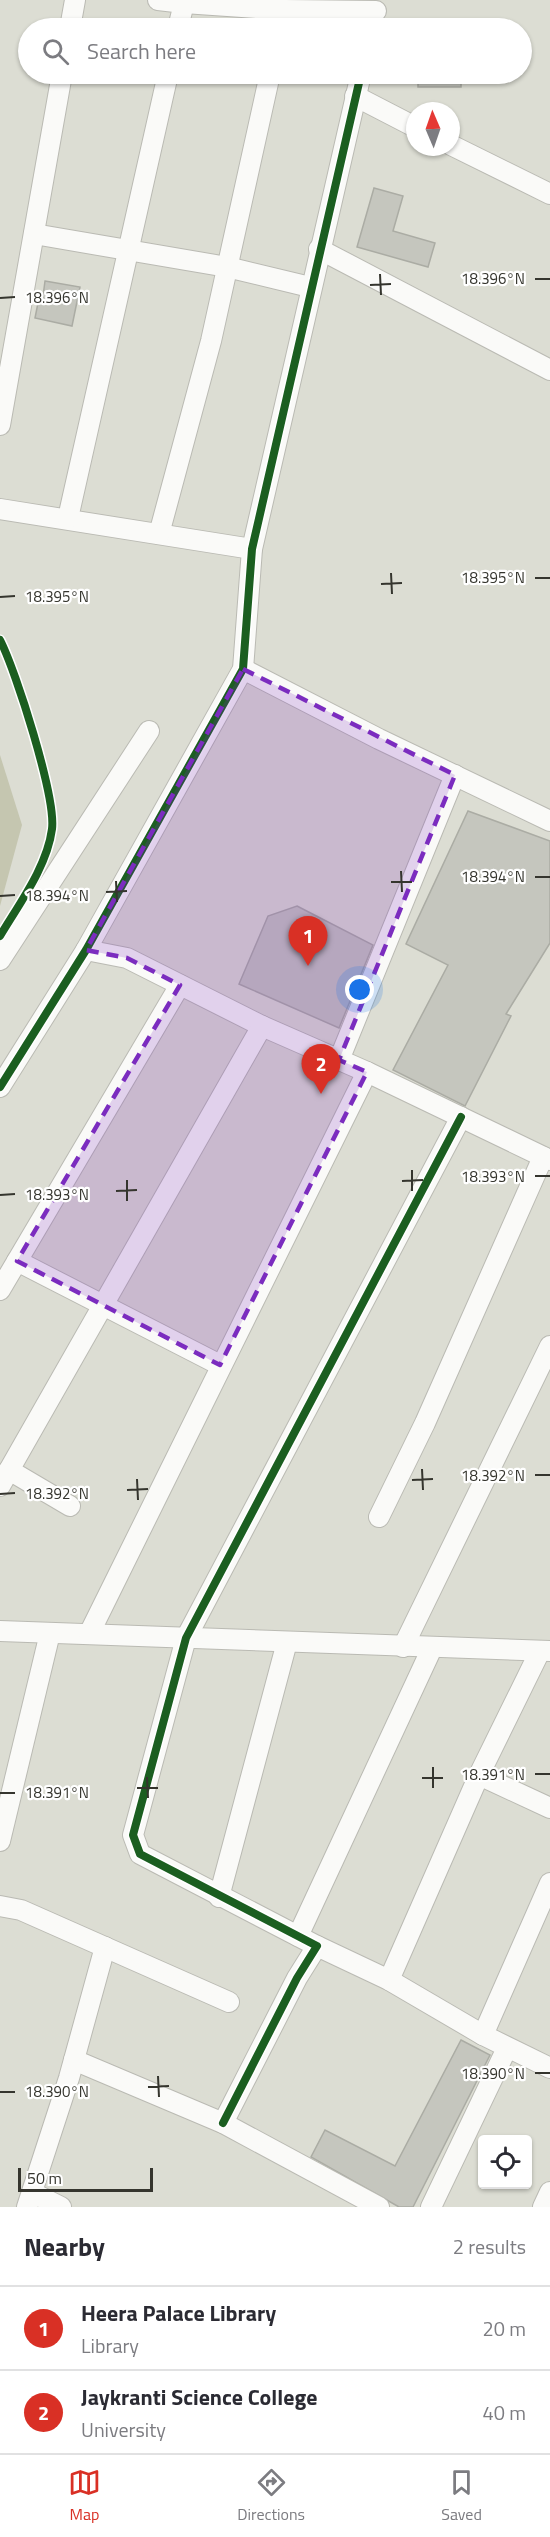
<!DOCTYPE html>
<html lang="en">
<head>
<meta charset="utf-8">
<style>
	:root { --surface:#fff; --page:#f7f7f7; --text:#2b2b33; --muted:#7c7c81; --line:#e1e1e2; --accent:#d93025 }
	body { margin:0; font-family:"Titillium Web",sans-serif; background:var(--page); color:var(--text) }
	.controls { position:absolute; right:18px; bottom:18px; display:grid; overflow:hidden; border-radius:6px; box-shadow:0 2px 4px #0004 }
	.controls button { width:54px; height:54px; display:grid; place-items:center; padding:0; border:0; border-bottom:2px solid var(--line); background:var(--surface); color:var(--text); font:30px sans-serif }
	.compass { position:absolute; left:406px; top:102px; width:54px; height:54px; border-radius:50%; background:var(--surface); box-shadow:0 2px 4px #0004; rotate:358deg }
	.scale { position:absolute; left:18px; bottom:15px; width:135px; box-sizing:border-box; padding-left:6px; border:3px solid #35352e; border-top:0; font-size:16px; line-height:21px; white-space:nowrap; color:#35352e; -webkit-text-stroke:4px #fff; paint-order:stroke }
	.you { position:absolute; left:360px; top:990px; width:21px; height:21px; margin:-15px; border:4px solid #fff; border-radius:50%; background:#1a73e8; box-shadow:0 0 0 9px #1a73e833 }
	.badge { display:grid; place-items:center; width:39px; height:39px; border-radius:50%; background:var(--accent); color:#fff; font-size:20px; font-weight:700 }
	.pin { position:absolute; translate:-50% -50px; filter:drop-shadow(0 2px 3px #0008) }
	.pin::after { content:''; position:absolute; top:32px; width:21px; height:18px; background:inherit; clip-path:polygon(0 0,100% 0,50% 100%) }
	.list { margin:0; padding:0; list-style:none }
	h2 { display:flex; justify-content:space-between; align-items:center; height:78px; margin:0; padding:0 24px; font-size:26px }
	h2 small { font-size:20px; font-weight:400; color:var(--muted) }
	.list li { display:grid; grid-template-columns:39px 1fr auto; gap:18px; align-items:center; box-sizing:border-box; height:84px; padding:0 24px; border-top:2px solid var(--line) }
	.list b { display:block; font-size:22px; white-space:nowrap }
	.list p { margin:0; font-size:20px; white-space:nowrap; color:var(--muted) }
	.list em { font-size:20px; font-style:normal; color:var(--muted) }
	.icon { flex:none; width:33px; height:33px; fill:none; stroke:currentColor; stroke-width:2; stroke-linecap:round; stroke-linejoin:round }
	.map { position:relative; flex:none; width:550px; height:2207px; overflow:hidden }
	.search { position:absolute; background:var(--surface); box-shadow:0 2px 4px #0004; left:18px; right:18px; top:18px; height:66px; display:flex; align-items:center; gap:15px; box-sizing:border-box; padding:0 21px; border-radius:33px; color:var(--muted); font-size:22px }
	.sheet { height:246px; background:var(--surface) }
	nav { display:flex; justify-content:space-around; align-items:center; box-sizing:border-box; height:84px; border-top:2px solid var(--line); background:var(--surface); font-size:16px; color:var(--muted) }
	nav a { display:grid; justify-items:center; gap:3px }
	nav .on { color:var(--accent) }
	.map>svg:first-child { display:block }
	.green { fill:#c5c6b0 }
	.building { fill:#c5c6be; stroke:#abaca4; stroke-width:1.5 }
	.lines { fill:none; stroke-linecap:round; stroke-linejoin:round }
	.minor-casing { stroke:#babab3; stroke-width:22 }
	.minor { stroke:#fafaf8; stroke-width:20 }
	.cycleway-casing { stroke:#fff; stroke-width:11 }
	.cycleway { stroke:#1b5e20; stroke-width:8 }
	.marked { fill:#7b2cbf; fill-opacity:0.2; stroke:#7b2cbf; stroke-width:4.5; stroke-dasharray:12 8; stroke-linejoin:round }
	.ticks { fill:none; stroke:#35352e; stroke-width:2 }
	.ticks-label { font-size:15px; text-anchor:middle; fill:#35352e; stroke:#fff; stroke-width:4.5; stroke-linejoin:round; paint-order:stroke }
</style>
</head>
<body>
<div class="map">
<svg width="550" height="2207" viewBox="0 0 550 2207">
	<rect width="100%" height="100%" fill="#dcddd3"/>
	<polygon class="green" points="0,755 22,825 0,906"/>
	<g class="building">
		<rect x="418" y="74" width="43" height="13"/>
		<polygon points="374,188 403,196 393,231 435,243 428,267 357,247"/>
		<polygon points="45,281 80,287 72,326 35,318 38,303 42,304"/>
		<polygon points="468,811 550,841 550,943 506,1014 511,1016 465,1106 393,1070 448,965 406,944"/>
		<polygon points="297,906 373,945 339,1028 239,984 268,916"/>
		<polygon points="461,2040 490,2055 413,2207 399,2207 311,2157 325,2130 395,2166"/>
	</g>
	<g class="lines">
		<g class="minor-casing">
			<g id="minor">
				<polyline points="158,0 184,3 178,28"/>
				<polyline points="184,3 284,10 280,28"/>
				<polyline points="284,10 376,11"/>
				<polyline points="70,28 75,0"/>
				<polyline points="355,96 415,127"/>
				<polyline points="451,145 550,194"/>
				<polyline points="34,234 227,267 310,287"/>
				<polyline points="319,249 550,370"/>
				<polyline points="0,425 62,74"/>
				<polyline points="0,509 252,549"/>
				<polyline points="68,518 168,74"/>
				<polyline points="159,534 211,341 270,74"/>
				<polyline points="243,669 379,739 550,821"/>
				<polyline points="86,950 127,958 262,1026 367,1072 550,1160"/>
				<polyline points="0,960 149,731"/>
				<polyline points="339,1060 455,775"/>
				<polyline points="0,1087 86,950 243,669 252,549 361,74"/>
				<polyline points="17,1261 220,1365"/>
				<polyline points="0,1290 180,985"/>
				<polyline points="9,1470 70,1506"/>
				<polyline points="0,1486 262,1026"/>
				<polyline points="379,1517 425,1423 543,1157"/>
				<polyline points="0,1631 550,1651"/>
				<polyline points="89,1634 367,1072"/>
				<polyline points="403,1647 550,1346"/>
				<polyline points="479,1775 550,1808"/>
				<polyline points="0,1841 50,1633"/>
				<polyline points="219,1897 287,1642"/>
				<polyline points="0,1906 21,1910 229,2002"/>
				<polyline points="298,1936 432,1648"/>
				<polyline points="317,1946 389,1980 483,2035 550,2068"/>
				<polyline points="389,1980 479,1775 540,1651"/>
				<polyline points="483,2035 550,1883"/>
				<polyline points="74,2060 223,2123 379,2207"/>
				<polyline points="223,2123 297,1978 317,1946 140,1854 133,1835 186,1638 461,1117"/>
				<polyline points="33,2193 61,2207"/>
				<polyline points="27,2207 69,2078 105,1947"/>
				<polyline points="431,2207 507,2048"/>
				<polyline points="543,2207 550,2192"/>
			</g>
		</g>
		<use href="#minor" class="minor"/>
		<g class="cycleway-casing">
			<g id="cycleway">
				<path d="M0 640C16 671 56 797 52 829 47 867 19 904 0 936"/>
				<polyline points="0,1087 86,950 243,669 252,549 361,74"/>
				<polyline points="223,2123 297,1978 317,1946 140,1854 133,1835 186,1638 461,1117"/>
			</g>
		</g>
		<use href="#cycleway" class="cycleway"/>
	</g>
	<path class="marked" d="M243 669 455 775 339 1060 367 1072 220 1365 17 1261 180 985 127 958 86 950Z"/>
	<path class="ticks" d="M380 274 381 295M535 279H550M370 285 391 284M0 298 15 297M391 573 392 594M535 578H550M381 584 402 583M0 597 15 596M401 871 402 892M535 877H550M116 881 117 902M391 882H412M106 892 127 891M0 896 15 895M412 1170V1191M535 1176H550M127 1180V1201M402 1181 423 1180M116 1191 137 1190M0 1195 15 1194M422 1469 423 1490M535 1475H550M137 1479 138 1500M412 1480 433 1479M127 1490 148 1489M0 1494 15 1493M433 1767V1788M535 1774H550M147 1777 148 1798M422 1778H443M137 1788H158M0 1793H15M535 2073H550M158 2076 159 2097M148 2087 169 2086M0 2092H15"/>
	<g class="ticks-label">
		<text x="493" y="284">18.396°N</text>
		<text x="57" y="303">18.396°N</text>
		<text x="493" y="583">18.395°N</text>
		<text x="57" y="602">18.395°N</text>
		<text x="493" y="882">18.394°N</text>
		<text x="57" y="901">18.394°N</text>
		<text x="493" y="1182">18.393°N</text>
		<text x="57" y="1200">18.393°N</text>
		<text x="493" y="1481">18.392°N</text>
		<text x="57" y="1499">18.392°N</text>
		<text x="493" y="1780">18.391°N</text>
		<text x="57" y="1798">18.391°N</text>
		<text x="493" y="2079">18.390°N</text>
		<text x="57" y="2097">18.390°N</text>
	</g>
</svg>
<div class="controls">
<button><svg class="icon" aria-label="locate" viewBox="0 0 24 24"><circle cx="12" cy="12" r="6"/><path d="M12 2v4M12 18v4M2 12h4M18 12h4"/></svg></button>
</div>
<svg class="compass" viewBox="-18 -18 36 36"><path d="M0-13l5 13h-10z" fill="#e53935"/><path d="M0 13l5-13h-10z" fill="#7c7c81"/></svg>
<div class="scale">50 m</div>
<div class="you"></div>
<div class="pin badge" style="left:308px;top:966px">1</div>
<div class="pin badge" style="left:321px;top:1094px">2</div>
<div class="search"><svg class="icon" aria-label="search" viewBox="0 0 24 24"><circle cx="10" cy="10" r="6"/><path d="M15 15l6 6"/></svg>Search here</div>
</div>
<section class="sheet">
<h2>Nearby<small>2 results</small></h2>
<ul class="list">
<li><span class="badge">1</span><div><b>Heera Palace Library</b><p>Library</p></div><em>20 m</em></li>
<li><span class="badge">2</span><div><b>Jaykranti Science College</b><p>University</p></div><em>40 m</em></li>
</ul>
</section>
<nav>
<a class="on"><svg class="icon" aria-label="map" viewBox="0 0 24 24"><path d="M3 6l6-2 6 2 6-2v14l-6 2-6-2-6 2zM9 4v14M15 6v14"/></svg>Map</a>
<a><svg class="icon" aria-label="directions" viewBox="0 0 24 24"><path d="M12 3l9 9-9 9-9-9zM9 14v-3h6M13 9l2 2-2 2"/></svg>Directions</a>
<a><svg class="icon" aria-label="saved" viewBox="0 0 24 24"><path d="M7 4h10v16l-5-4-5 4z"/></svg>Saved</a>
</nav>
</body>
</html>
